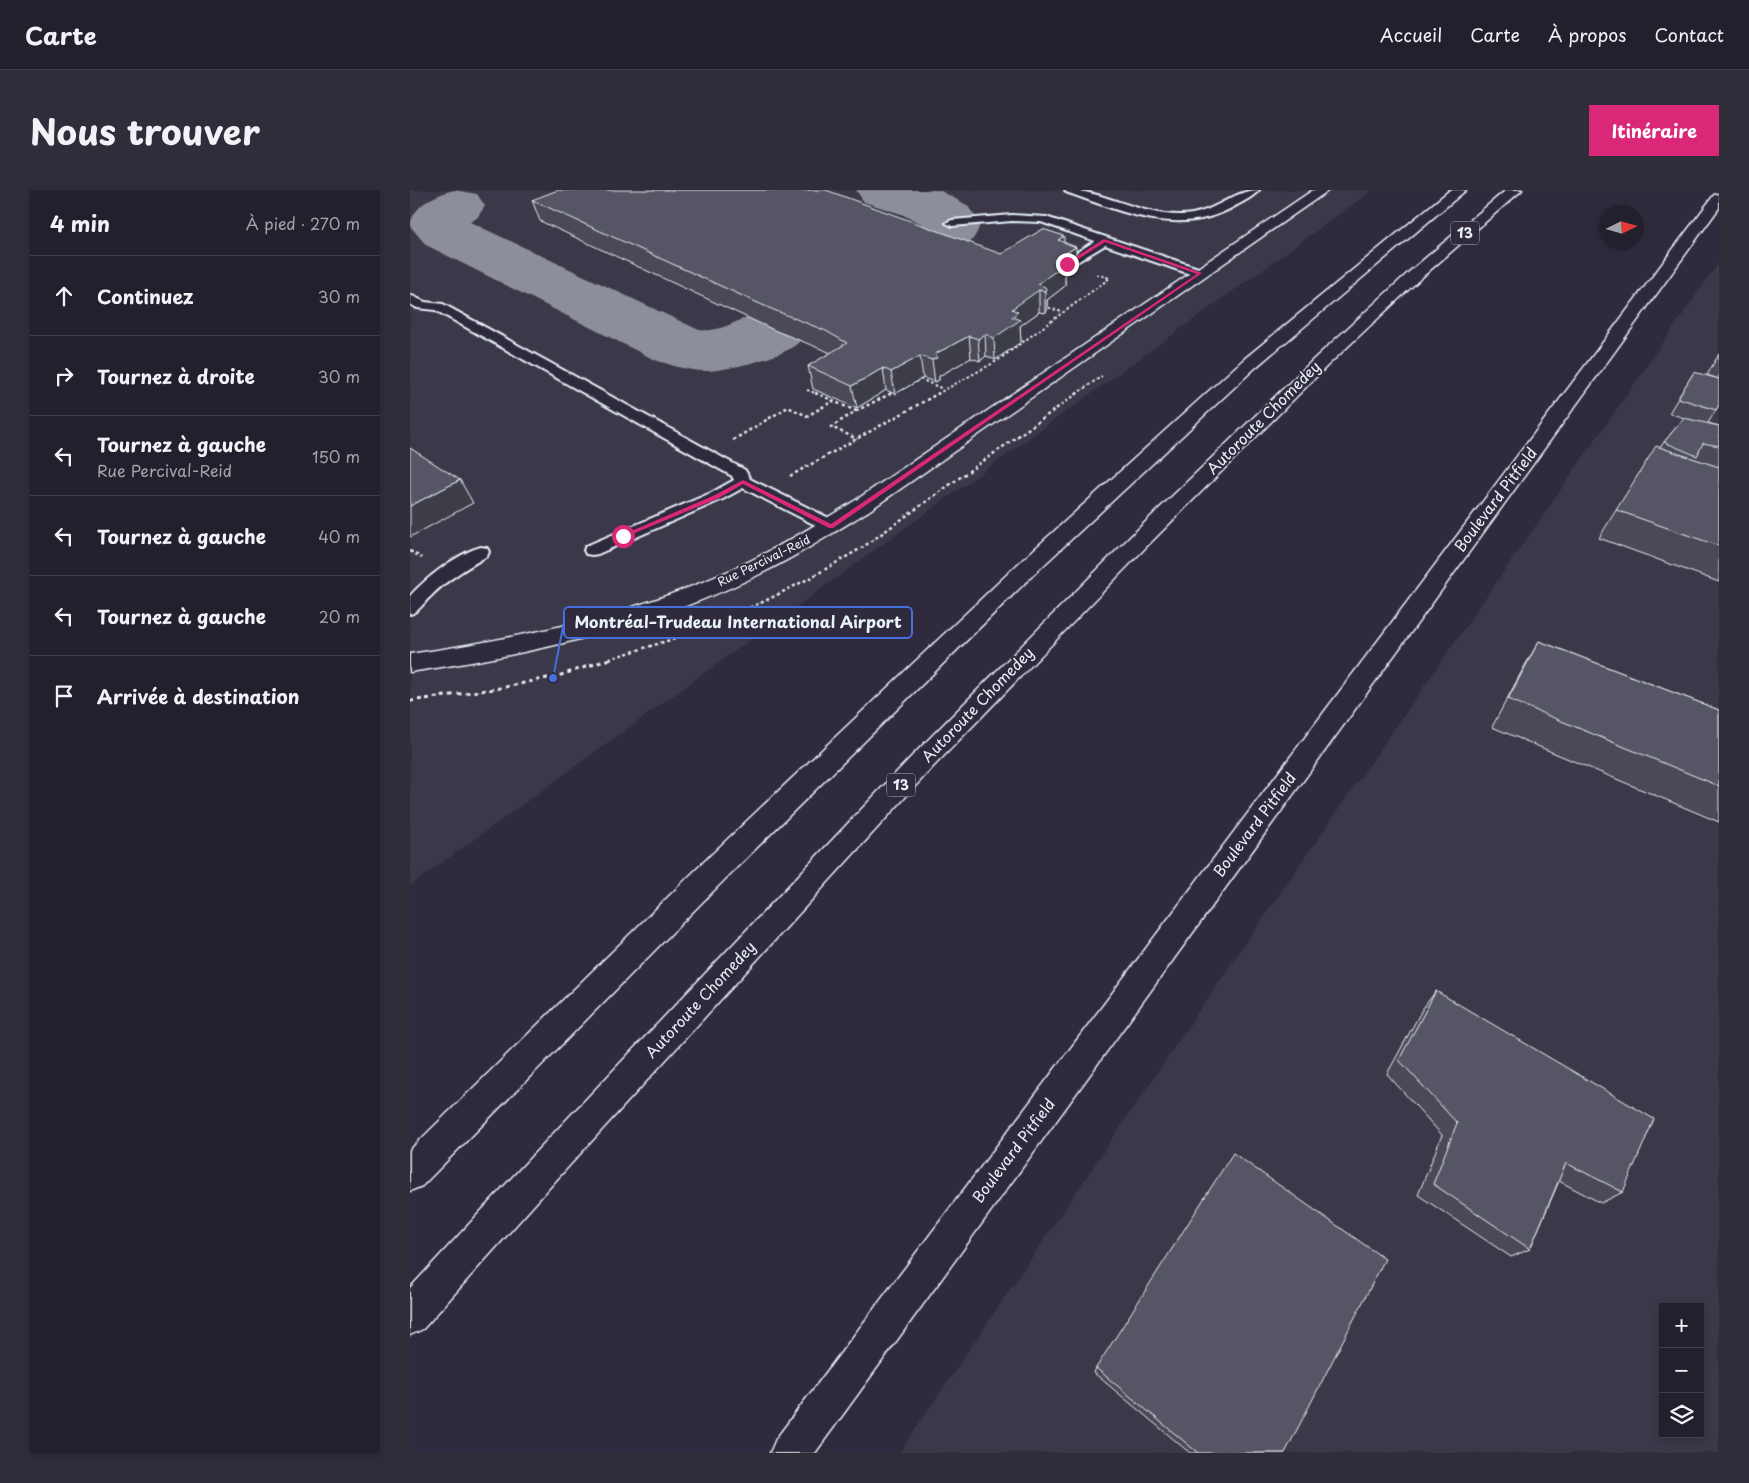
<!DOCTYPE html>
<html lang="fr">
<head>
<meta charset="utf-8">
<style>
	:root { --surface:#23202e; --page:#2f2d3a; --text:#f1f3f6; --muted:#a3a3aa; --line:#403e4a; --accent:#db2777 }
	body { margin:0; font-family:"Playpen Sans",sans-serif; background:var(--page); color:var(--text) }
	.controls { position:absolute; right:15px; bottom:15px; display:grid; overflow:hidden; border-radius:0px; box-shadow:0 2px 8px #0003 }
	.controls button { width:45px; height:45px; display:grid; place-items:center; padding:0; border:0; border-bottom:1px solid var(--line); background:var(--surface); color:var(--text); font:25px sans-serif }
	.compass { position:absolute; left:1189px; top:15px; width:45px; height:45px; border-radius:50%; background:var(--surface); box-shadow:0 2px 8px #0003; rotate:85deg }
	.stop { position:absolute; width:15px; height:15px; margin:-11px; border:4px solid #db2777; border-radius:50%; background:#fff }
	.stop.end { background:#db2777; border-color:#fff; box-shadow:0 1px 5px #0008 }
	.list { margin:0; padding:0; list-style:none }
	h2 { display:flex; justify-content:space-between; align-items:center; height:65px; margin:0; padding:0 20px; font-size:21px }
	h2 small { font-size:16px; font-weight:400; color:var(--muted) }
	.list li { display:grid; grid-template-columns:32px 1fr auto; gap:15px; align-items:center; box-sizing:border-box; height:80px; padding:0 20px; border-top:1px solid var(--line) }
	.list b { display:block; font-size:19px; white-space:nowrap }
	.list p { margin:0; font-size:16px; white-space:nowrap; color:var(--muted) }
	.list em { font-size:16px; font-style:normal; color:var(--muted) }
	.icon { flex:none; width:28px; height:28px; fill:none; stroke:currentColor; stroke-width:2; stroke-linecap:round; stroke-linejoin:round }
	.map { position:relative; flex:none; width:1309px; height:1263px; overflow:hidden; border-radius:0px }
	header { display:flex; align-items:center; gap:30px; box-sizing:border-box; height:70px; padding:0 25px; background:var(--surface); border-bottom:1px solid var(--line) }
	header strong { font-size:24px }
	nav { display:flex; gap:28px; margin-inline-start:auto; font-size:18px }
	.intro { display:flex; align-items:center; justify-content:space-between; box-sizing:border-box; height:120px; padding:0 30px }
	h1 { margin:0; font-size:35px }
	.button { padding:12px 22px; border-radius:0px; background:var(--accent); color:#fff; font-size:18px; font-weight:700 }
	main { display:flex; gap:30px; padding:0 30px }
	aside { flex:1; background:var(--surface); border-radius:0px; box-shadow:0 2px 8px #0003 }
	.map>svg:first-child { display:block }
	.built { fill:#3b3749; fill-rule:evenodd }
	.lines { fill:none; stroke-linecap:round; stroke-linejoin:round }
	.taxiway { fill:#8c8e9a; fill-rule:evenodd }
	.lane-casing { stroke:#e8f1f8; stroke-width:4 }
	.street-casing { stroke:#e8f1f8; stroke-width:3 }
	.highway-casing { stroke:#e8f1f8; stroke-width:3 }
	.path-far2 { stroke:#e8f1f8; stroke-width:2; stroke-dasharray:2.5 2.5; stroke-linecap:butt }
	.path-far1 { stroke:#e8f1f8; stroke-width:2.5; stroke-dasharray:3 3; stroke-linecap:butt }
	.path { stroke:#e8f1f8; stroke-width:3; stroke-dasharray:4 4; stroke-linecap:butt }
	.lane { fill:#2f2a3d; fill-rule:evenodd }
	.street { fill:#2f2a3d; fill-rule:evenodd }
	.highway { fill:#2f2a3d; fill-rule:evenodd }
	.wall { fill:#4b4957; stroke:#e8f1f8 }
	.shaded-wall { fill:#3d3c47; stroke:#e8f1f8 }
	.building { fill:#575565; stroke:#e8f1f8 }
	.route { fill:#db2777 }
	.labels { text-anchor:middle; stroke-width:4; stroke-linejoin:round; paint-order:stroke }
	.far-street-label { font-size:12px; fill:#e8f1f8; stroke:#2f2a3d }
	.shield { fill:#2f2a3d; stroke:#b0b5c0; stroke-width:1 }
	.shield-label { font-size:14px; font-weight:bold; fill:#e8f1f8 }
	.street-label { font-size:15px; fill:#e8f1f8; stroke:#2f2a3d }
	.leader { fill:none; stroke:#466fde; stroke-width:2 }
	.callout-dot { fill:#466fde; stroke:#2f2a3d; stroke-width:2 }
	.callout { fill:#2f2a3d; stroke:#466fde; stroke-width:2 }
	.callout-label { font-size:16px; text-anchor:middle; font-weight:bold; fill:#e8f1f8 }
</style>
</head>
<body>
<header>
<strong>Carte</strong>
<nav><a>Accueil</a><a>Carte</a><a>À propos</a><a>Contact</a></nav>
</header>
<div class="intro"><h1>Nous trouver</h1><a class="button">Itinéraire</a></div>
<main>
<aside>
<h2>4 min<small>À pied · 270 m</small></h2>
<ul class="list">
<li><svg class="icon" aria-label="ahead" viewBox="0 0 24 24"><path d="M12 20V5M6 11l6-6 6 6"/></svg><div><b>Continuez</b></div><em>30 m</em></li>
<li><svg class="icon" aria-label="right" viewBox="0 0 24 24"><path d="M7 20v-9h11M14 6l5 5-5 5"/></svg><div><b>Tournez à droite</b></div><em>30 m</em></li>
<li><svg class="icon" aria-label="left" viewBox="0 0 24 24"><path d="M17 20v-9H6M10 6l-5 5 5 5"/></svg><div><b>Tournez à gauche</b><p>Rue Percival-Reid</p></div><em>150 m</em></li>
<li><svg class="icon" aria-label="left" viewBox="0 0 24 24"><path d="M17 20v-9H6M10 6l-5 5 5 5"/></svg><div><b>Tournez à gauche</b></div><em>40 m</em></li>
<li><svg class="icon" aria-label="left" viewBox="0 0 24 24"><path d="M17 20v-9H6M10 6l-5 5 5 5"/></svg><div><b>Tournez à gauche</b></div><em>20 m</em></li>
<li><svg class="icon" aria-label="arrive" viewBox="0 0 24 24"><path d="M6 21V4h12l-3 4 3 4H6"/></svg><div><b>Arrivée à destination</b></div></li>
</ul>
</aside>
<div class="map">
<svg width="1309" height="1263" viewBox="0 0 1309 1263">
	<rect width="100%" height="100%" fill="#2f2a3d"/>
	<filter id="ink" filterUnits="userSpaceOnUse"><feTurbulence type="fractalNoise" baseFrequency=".02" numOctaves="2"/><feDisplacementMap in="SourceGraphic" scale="10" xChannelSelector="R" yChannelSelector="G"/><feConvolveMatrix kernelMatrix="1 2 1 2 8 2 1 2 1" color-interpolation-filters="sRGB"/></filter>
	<g filter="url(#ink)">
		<g class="built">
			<polygon points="0,0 963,0 0,696"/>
			<path d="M1309 72V1263H489L822 772ZM1253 1117H1290V1244H1253Z"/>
		</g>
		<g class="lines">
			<g class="taxiway">
				<path d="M44 0 67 4 75 16 67 28 60 32 289 140C319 143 337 120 364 120 371 120 380 124 387 126L397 140C394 144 391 149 388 153 374 167 315 181 295 181 278 181 261 175 245 170L16 55 0 36C4 14 25 5 44 0Z"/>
				<path d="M446 0H529L557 15 570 33C567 54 536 77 514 74 508 74 501 71 495 69L487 57 495 45 512 34 491 24 454 12Z"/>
			</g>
			<g class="lane-casing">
				<g id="lane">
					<path d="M655 0C693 0 728 25 770 25 805 25 821 0 849 0 844 6 835 11 827 15 770 49 713 22 656 2Z"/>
					<polygon points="602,25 636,27 794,80 796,83 794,86 786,86 695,55 657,78 653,77 651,74 653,71 685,51 631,32 602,31 542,36 536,33 542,30"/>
					<polygon points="0,105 15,112 33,114 335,280 340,289 427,332 429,336 427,340 421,341 415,340 333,298 313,309 188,364 182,365 176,364 174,360 176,356 301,303 324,290 322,286 25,120 7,118 0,114"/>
					<path d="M71 357 77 358 79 362 77 366C57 378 36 390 20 407 13 413 9 422 0 424V406C16 388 48 363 71 357Z"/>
				</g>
			</g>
			<g class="street-casing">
				<g id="street">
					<path d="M903 0H919L460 320C426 341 392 363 356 381 245 437 122 464 0 482V464C117 447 233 423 340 371 376 353 411 332 446 310Z"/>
					<polygon points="1309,4 1309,18 405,1263 360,1263 366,1249 1304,5"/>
				</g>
			</g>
			<g class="highway-casing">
				<g id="highway">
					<polygon points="1040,0 1056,0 845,178 624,384 320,684 12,996 0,1001 0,960 300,666 608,374 833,170"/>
					<polygon points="1096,0 1112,0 1011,88 917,176 736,357 521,579 147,989 13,1139 0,1145 0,1098 123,965 503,565 720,347 905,168 999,82"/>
				</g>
			</g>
			<g class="path-far2">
				<polyline points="634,116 652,122"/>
				<polyline points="510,189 533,199"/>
				<polyline points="397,200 408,204"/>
				<polyline points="479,204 482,203"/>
				<polyline points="527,204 587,171 700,88 686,84"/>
				<polyline points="666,204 692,186"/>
			</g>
			<g class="path-far1">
				<polyline points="405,203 422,210"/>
				<polyline points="446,221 482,203"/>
				<polyline points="323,250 378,217 397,226 423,211 446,221 421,237 447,249"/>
				<polyline points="380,286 529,203"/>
				<polyline points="0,361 12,368"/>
				<polyline points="199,469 260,450 353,412 402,387 453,357 668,203"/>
			</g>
			<polyline class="path" points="0,511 91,498 151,485 203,468"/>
			<use href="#lane" class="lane"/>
			<use href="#street" class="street"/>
			<use href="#highway" class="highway"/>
		</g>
		<g class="wall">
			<polygon points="122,10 591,64 654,52 666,78 655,85 655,96 637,110 637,121 635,123 629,122 610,136 611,152 585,170 576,166 570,171 561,168 529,186 529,190 525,192 513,188 485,204 476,200 447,218 403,199 398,176 421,163 364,140 130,31"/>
			<polygon points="1309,164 1309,189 1297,185"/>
			<polygon points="1284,182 1309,215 1298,233 1309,236 1309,392 1189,348 1206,320 1254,252 1274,228 1259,223"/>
			<polygon points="1129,451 1309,520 1309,632 1082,537 1113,479"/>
			<polygon points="1026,801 1213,1002 1191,1013 1149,991 1120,1059 1101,1067 1008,1005 1032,945 977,884 1013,818"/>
			<polygon points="686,1178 875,1263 780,1263 684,1183"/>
		</g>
		<g class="shaded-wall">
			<polygon points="654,46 654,64 666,57 666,78 655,85 655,96 637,110 637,121 635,123 635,101 629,100 629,122 610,136 611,152 585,170 584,148 602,119 628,94 644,70 648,50"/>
			<polygon points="575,144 576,166 570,171 568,149"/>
			<polygon points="559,146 561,168 529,186 529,190 525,192 522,170 525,164"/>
			<polygon points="510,166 513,188 485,204 481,182"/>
			<polygon points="473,178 476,200 447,218 442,196"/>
			<polygon points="50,290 63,313 0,347 0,316"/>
		</g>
		<g class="building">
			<polygon points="148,0 416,0 591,64 633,39 654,46 648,50 666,57 644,70 655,74 628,94 635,97 636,99 635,101 629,100 602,119 608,122 602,127 610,130 584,148 575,144 568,149 559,146 525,164 527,168 522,170 510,166 481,182 473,178 442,196 398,176 437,153 416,141 359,118 122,10"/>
			<polygon points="1284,182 1309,189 1309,215 1306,220 1268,208"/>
			<polygon points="1274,228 1309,236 1309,256 1293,253 1287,266 1254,252"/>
			<polygon points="1246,256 1309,277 1309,356 1206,320"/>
			<polygon points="0,258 50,290 0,316"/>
			<polygon points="1129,451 1309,520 1309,596 1098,509"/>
			<polygon points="1026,801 1244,929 1213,1002 1156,973 1120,1059 1023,994 1047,933 989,870"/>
			<polygon points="823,963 975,1069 875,1263 788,1263 686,1178"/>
		</g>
	</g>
	<polygon class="route" points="694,49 792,83 423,338 419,338 333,294 309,308 215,347 210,346 305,305 333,290 421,334 787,84 695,52 659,75 655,74"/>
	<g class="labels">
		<g class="far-street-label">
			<text transform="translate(354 371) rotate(-26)" y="4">Rue Percival-Reid</text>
		</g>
		<g class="shield">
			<rect x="1041" y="31.5" width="28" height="23" rx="4"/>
			<rect x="477" y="583.5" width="28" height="23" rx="4"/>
		</g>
		<g class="shield-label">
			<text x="1055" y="48">13</text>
			<text x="491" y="600">13</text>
		</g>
		<g class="street-label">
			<text transform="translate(854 228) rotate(-45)" y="5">Autoroute Chomedey</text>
			<text transform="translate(1086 310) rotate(-53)" y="5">Boulevard Pitfield</text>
			<text transform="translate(568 515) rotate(-46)" y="5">Autoroute Chomedey</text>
			<text transform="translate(845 635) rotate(-53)" y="5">Boulevard Pitfield</text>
			<text transform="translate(291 810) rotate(-47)" y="5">Autoroute Chomedey</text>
			<text transform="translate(604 961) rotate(-53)" y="5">Boulevard Pitfield</text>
		</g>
	</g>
	<path class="leader" d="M143 488L154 432"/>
	<circle class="callout-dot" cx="143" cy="488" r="5"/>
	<rect class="callout" x="154" y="417" width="348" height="31" rx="5"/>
	<g class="callout-label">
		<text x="328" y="438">Montréal–Trudeau International Airport</text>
	</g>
</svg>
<div class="controls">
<button>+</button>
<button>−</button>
<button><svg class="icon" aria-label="layers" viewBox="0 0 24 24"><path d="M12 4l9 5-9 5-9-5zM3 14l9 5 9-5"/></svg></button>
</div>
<svg class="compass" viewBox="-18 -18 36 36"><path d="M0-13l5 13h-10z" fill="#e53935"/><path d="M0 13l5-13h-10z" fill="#a3a3aa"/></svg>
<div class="stop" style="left:213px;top:346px"></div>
<div class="stop end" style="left:657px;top:74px"></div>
</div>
</main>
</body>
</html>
